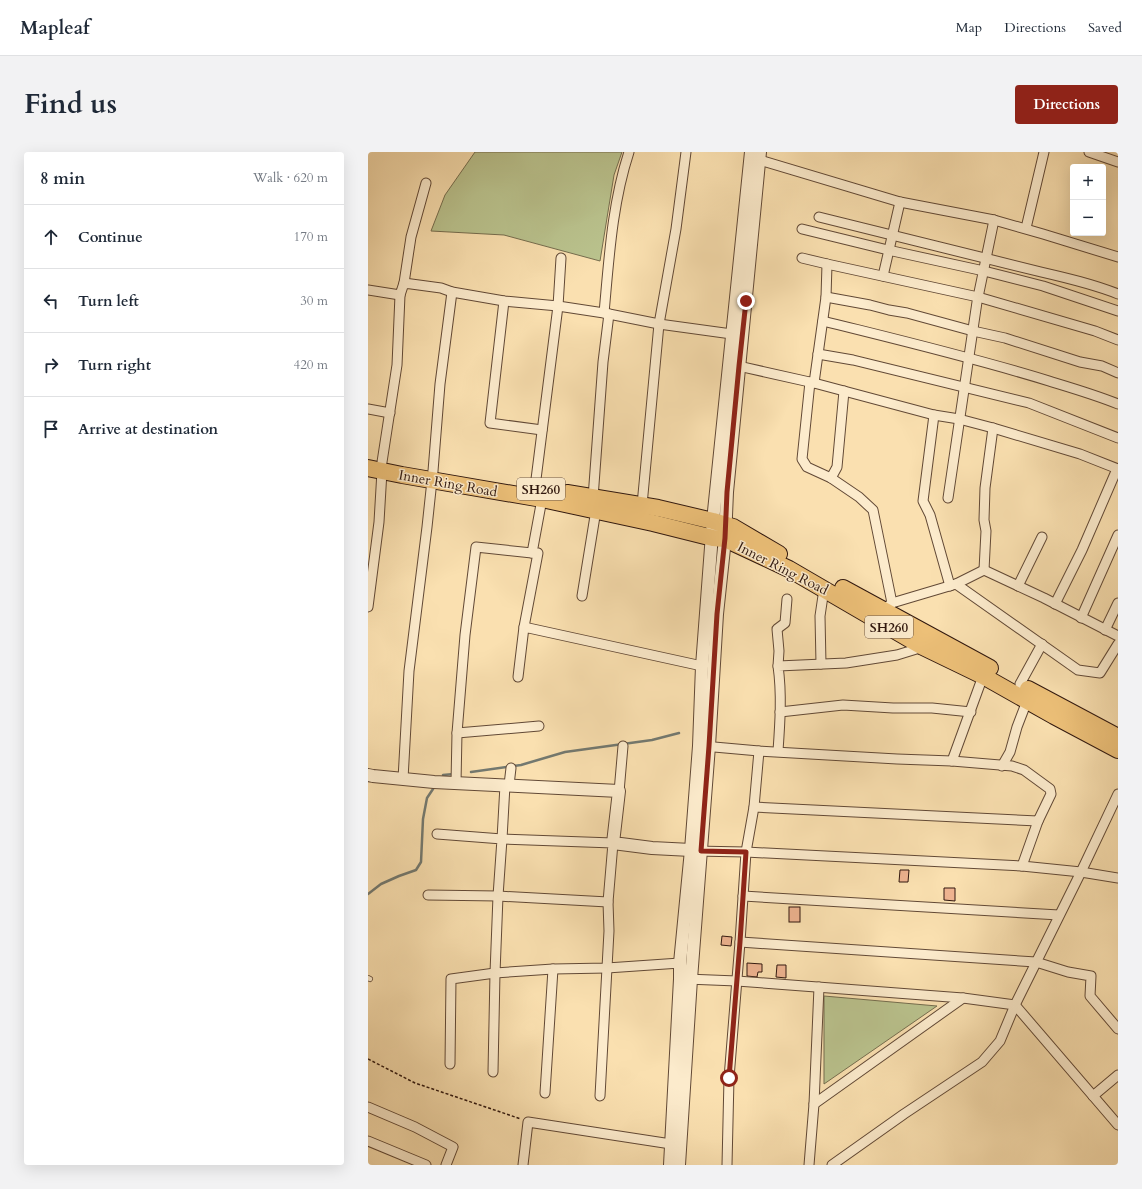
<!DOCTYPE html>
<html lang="en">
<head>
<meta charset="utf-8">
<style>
	:root { --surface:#fff; --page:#f2f2f3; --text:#1f2937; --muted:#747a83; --line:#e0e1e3; --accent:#8f2418 }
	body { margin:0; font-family:Cardo,serif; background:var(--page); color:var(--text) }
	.controls { position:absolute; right:12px; top:12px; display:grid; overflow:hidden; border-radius:4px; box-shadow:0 4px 16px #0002 }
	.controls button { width:36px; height:36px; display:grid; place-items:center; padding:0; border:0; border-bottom:1px solid var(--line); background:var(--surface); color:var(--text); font:20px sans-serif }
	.stop { position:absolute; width:12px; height:12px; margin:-9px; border:3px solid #8f2418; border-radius:50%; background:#fff }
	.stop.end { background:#8f2418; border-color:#fff; box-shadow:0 1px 4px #0008 }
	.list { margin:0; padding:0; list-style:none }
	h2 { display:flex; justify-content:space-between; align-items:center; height:52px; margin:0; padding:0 16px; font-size:17px }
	h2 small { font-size:13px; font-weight:400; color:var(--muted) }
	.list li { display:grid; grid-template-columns:26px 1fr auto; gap:12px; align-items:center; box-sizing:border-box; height:64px; padding:0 16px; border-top:1px solid var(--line) }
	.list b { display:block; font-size:15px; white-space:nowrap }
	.list em { font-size:13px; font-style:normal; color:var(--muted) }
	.icon { flex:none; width:22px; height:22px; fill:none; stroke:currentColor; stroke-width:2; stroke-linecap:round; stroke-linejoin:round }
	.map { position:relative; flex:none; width:750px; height:1013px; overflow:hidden; border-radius:4px }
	header { display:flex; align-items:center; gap:24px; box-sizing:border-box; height:56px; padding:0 20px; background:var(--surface); border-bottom:1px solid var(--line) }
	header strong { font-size:19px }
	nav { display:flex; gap:22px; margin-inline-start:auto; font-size:14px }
	.intro { display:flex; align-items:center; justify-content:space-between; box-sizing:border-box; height:96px; padding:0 24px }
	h1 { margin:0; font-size:28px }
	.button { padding:10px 18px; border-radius:4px; background:var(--accent); color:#fff; font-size:14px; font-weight:700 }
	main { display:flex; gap:24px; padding:0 24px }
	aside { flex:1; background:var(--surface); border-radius:4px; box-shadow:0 4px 16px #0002 }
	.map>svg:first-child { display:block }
	.green { fill:#bac38e; stroke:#756d4e }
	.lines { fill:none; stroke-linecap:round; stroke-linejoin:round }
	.stream { stroke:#737970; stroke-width:2.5 }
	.building { fill:#eeb390; stroke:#30170e }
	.service-casing { stroke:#624936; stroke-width:6 }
	.minor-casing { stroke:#624936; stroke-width:11 }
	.tertiary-casing { stroke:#624936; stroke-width:14 }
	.trunk-casing { stroke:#30170e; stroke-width:18 }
	.path { stroke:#30170e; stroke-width:1.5; stroke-dasharray:3 2; stroke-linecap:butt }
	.service { stroke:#fcebcc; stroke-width:4.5 }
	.minor { stroke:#fcebcc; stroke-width:9 }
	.tertiary { stroke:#fcebcc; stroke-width:12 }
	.trunk { stroke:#edc078; stroke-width:16 }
	.route { stroke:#8f2418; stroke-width:5 }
	.labels { text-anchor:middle; stroke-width:3; stroke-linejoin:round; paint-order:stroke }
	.shield { fill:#fcebcc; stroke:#6d5747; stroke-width:1 }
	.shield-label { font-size:13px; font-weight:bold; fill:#30170e }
	.street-label { font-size:14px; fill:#30170e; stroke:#fcebcc }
</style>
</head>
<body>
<header>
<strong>Mapleaf</strong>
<nav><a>Map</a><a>Directions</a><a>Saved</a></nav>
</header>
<div class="intro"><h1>Find us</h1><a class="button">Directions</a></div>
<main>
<aside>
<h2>8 min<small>Walk · 620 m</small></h2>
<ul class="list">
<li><svg class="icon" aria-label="ahead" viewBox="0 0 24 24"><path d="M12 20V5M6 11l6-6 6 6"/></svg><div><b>Continue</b></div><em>170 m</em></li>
<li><svg class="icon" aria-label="left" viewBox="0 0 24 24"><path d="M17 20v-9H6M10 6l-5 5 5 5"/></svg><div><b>Turn left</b></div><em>30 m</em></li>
<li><svg class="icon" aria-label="right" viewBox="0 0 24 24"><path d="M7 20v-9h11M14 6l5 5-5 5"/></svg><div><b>Turn right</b></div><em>420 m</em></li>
<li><svg class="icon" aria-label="arrive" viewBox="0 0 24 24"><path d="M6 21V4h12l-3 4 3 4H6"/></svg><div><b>Arrive at destination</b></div></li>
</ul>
</aside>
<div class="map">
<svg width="750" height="1013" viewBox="0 0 750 1013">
	<rect width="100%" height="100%" fill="#fae0b0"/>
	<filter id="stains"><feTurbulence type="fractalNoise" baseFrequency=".005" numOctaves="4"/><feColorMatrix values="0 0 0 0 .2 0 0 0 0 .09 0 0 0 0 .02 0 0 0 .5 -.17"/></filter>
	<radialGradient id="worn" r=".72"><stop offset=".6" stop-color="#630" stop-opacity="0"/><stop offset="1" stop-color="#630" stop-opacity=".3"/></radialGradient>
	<g class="green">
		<polygon points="107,0 254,0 246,23 232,109 136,83 63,79 77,43"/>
		<polygon points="456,844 569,854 456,932"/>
	</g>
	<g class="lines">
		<g class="stream">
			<polyline points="103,620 153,613 197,600 284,588 311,581"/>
			<polyline points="75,623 86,622"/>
			<polyline points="0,742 13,732 31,724 48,718 53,710 55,667 59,646 65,637"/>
		</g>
	</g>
	<g class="building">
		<polygon points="532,718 541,718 540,730 531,730"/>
		<polygon points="576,736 587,736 587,749 576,748"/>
		<rect x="421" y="755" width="11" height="15"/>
		<polygon points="354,784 364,785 363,794 353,793"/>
		<polygon points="379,811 394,812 394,820 390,820 389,825 379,824"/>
		<polygon points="409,813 418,813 418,826 408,825"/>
	</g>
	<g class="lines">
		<g class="service-casing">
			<polyline id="service" points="0,826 2,827"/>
		</g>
		<g class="minor-casing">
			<g id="minor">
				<polyline points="721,0 750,10"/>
				<polyline points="385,6 532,50 626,68 675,82 750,105"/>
				<path d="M451 65 673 120C699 126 725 132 750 142"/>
				<polyline points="658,76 676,0"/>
				<polyline points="434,77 520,98 616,119 675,134 750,159"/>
				<polyline points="434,106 459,112"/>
				<polyline points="515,124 532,50"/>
				<polyline points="36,131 43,85 58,31"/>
				<polyline points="0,138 32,143 36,131 73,136 84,140 136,149 190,154 236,161 291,172 371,183"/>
				<polyline points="458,145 502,153 521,158 539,161 605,179 637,186 712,210 734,214 750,221"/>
				<polyline points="136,149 122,271 174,278"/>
				<path d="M236 161C241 107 244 52 261 0"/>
				<path d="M455 169C531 188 607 206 681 229 704 236 728 243 750 252"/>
				<polyline points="450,202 485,208 661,251 750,286"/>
				<polyline points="366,213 446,231 566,263 591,267 625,276 712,302 750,317"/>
				<polyline points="442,230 434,307 439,315 463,326 491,345 505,358 524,451"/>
				<polyline points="446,231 458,145 459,112 610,145 727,179 750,188"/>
				<polyline points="0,257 22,261"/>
				<polyline points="566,263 555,349 562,363 582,434"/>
				<polyline points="14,310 29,213 32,143"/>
				<polyline points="463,326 469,315 476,239"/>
				<polyline points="167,335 190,154 193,106"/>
				<polyline points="225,346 235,210 241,162"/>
				<polyline points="580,346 609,150 626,68"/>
				<polyline points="274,353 291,172 308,77 318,0"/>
				<polyline points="616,418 618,379 616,368 617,336 625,276"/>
				<polyline points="588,432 710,518 732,521 750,492"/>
				<polyline points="650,434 674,385"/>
				<polyline points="214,444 228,358"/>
				<polyline points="687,452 714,398 749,317"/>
				<polyline points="520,454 524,451 588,432 616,418 676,446 750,484"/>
				<polyline points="0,455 11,370 14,319"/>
				<polyline points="713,466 750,383"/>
				<polyline points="156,475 170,401 164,401"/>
				<polyline points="737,478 750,451"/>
				<polyline points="453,512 452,464 456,437"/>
				<polyline points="410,514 411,499 409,477 417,471 419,447"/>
				<polyline points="150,525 156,475 334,514"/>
				<polyline points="652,532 674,492"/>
				<polyline points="412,560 475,553 525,556 564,556 603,560"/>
				<polyline points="89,581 171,574"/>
				<polyline points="335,594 391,599 529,607 584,609 644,614 656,618 682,637 683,642 670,669 386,655"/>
				<path d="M410 599C412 571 414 542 410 514L478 511 529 503 555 495"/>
				<polyline points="584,609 615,524"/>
				<polyline points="634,614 642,600 649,575 659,549"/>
				<polyline points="35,627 41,519 59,375 65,319 72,232 84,140"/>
				<polyline points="88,631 89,581 97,483 108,395 164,401 174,347"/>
				<polyline points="137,633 134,687 245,691 240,750 241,779 232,944"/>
				<polyline points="141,633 143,616"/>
				<polyline points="251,640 255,594"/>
				<polyline points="69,682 134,687 130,744 127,821 185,817 239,816 312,811"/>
				<polyline points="326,699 378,700 654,714 713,720 750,726"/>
				<polyline points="654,714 670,669"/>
				<polyline points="60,743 130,744 240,750"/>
				<polyline points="375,744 691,763"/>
				<polyline points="372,790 668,810 700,820 723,824 722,844 750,877"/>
				<polyline points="318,827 369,829 595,846 647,853 750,973"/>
				<polyline points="82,912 83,827 127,821 125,920"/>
				<polyline points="177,941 185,817"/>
				<polyline points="725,944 750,923"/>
				<polyline points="446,952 595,846"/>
				<polyline points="0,955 47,975 85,995 78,1013"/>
				<polyline points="0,989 58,1013"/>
				<polyline points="155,1013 160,970 303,992"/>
				<polyline points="359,1013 361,926 372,790 378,700 386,655 391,599"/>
				<polyline points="441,1013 446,952 451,835"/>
				<polyline points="464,1013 536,962 614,910 632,889 647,853 713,720 750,642"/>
			</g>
		</g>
		<g class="tertiary-casing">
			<g id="tertiary">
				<polyline points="0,623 5,624 66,630 251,639 245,691 284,696 323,698"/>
				<polyline points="302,1013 312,827 312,811 323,698 331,594 334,514 345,369 383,0"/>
				<polyline points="311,1013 323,827 341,594 349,462 357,387 359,340 392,0"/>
			</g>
		</g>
		<g class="trunk-casing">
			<g id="trunk">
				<polyline points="0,316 34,323 174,347 285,371 345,386 357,387 421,417 555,495 615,524 686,564 750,598"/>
				<polyline points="199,341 290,356 345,369 365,375 411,402"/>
				<polyline points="475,436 622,516"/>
				<polyline points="660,537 750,585"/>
			</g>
		</g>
		<polyline class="path" points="0,907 47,931 153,967"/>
		<use href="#service" class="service"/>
		<use href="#minor" class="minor"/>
		<use href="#tertiary" class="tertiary"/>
		<use href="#trunk" class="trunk"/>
	</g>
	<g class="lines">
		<polyline class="route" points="361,926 372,790 378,700 333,699 341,594 349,462 357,386 359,340 371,214 378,149"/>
	</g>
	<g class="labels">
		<g class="shield">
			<rect x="149" y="326" width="48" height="22" rx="3"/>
			<rect x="497" y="464" width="48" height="22" rx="3"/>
		</g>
		<g class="shield-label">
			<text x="173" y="342">SH260</text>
			<text x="521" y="480">SH260</text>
		</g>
		<g class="street-label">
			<text transform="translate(80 331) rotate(10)" y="5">Inner Ring Road</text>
			<text transform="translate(415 416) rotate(27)" y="5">Inner Ring Road</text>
		</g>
	</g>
	<rect width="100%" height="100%" filter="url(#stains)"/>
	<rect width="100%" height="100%" fill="url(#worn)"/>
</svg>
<div class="controls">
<button>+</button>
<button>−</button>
</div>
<div class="stop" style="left:361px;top:926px"></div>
<div class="stop end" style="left:378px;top:149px"></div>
</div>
</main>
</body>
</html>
